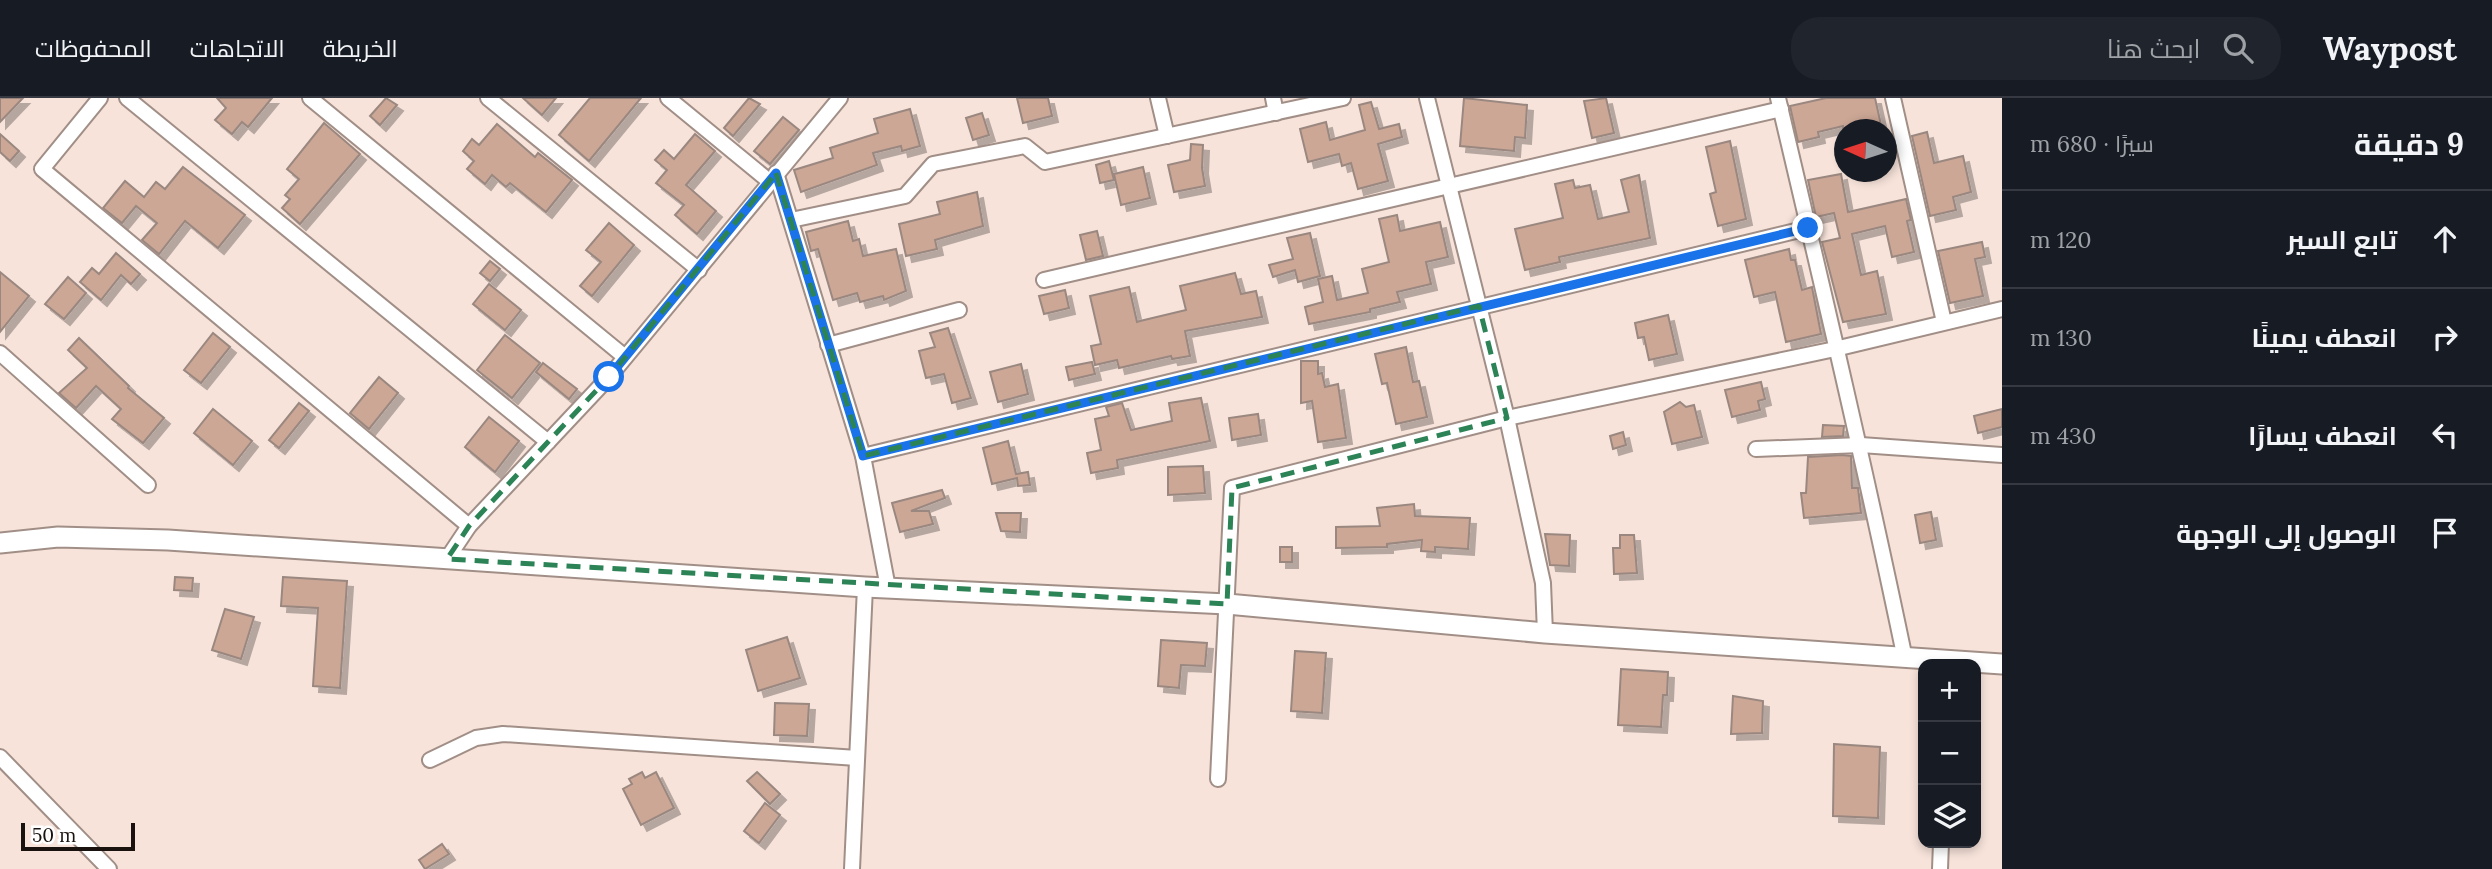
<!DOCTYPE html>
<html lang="ar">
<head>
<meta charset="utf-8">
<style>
	:root { --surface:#171b24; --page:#20242c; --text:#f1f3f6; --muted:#9ea1a6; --line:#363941 }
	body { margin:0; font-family:Lora,Cairo,serif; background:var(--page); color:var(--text); direction:rtl }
	.controls { position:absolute; right:21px; bottom:21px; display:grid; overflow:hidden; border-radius:14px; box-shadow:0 4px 10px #0003 }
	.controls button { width:63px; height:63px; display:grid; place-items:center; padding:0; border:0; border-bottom:2px solid var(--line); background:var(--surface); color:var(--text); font:35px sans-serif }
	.compass { position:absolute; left:1834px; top:21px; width:63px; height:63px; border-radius:50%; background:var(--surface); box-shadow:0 4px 10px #0003; rotate:273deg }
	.scale { position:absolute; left:21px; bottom:18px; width:114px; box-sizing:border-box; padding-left:7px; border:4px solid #19120f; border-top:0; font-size:19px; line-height:24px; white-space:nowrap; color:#19120f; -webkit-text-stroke:5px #fff; paint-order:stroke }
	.stop { position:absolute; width:21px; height:21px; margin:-16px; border:5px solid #1a73e8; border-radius:50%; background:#fff }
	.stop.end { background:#1a73e8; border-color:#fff; box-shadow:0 2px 7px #0008 }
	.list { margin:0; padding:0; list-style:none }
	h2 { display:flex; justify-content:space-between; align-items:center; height:91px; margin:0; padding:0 28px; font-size:30px }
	h2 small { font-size:23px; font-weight:400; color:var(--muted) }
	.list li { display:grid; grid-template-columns:46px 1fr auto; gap:21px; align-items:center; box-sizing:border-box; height:98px; padding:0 28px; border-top:2px solid var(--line) }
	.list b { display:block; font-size:26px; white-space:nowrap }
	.list em { font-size:23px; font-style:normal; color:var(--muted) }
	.icon { flex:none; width:38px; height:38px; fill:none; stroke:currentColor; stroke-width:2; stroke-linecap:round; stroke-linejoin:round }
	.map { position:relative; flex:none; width:2002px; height:771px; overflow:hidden; direction:ltr }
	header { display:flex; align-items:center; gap:42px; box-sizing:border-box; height:98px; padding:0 35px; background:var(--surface); border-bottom:2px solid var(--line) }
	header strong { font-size:33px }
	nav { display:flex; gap:38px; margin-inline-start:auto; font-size:24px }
	.search { width:490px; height:63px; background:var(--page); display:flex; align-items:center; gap:18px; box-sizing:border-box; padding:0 24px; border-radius:28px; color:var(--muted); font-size:26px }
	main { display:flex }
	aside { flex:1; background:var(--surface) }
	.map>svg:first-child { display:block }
	.building { fill:#cca796; stroke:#9a8880; stroke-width:2; filter:url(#shadow) }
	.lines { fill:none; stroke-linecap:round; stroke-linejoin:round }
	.minor-casing { stroke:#a18f87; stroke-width:18 }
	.tertiary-casing { stroke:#a18f87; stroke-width:23 }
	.minor { stroke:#fff; stroke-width:14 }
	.tertiary { stroke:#fff; stroke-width:19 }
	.route { stroke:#1a73e8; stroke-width:9 }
	.marked { fill:none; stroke:#2c8356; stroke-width:5; stroke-dasharray:14 9; stroke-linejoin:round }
</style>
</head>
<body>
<header>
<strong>Waypost</strong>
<div class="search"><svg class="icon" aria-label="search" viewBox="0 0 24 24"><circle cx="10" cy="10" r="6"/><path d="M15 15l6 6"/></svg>ابحث هنا</div>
<nav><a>الخريطة</a><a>الاتجاهات</a><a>المحفوظات</a></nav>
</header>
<main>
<aside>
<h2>9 دقيقة<small>سيرًا · 680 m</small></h2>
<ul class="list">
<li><svg class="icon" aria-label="ahead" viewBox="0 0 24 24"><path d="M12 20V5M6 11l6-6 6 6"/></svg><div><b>تابع السير</b></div><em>120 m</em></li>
<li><svg class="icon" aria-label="right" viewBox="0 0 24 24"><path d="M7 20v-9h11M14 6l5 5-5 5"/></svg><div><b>انعطف يمينًا</b></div><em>130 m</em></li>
<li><svg class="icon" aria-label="left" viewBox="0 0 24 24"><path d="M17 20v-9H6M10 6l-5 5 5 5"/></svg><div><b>انعطف يسارًا</b></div><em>430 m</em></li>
<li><svg class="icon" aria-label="arrive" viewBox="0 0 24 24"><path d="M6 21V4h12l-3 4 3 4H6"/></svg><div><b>الوصول إلى الوجهة</b></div></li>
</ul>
</aside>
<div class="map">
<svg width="2002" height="771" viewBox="0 0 2002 771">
	<defs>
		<filter id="shadow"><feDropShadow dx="6" dy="6" stdDeviation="0" flood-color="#0004"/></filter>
	</defs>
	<rect width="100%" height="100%" fill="#f7e3da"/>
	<g class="building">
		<polygon points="0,0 23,0 0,24"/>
		<polygon points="217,0 272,0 248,29 242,24 232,36 215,22 226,10"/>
		<polygon points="386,0 397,7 380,27 370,18"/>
		<polygon points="523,0 556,0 542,17"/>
		<polygon points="590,0 641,0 589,63 559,37"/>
		<polygon points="749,0 760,6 733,38 724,30"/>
		<polygon points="1017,0 1048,0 1052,18 1023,25"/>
		<polygon points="1464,0 1527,7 1525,40 1515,39 1514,53 1460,48"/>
		<polygon points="1606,0 1614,35 1592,40 1584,3"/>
		<polygon points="1826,0 1875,0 1881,27 1863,32 1843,32 1843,28 1818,34 1819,39 1798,44 1790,8"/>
		<polygon points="1371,4 1379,31 1399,26 1402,39 1378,46 1388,83 1358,91 1351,65 1342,68 1339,56 1308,64 1300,31 1326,24 1330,42 1365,32 1359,7"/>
		<polygon points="910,11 920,48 902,53 901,48 873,55 877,67 801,94 794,72 833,60 830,50 878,35 874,21"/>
		<polygon points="982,15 989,37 973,42 966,20"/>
		<polygon points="783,19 799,32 770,66 754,53"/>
		<polygon points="324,25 360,56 300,126 282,110 290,101 285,97 299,81 287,71"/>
		<polygon points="497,26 535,59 538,55 572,82 546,114 510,85 506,89 492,77 485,86 467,71 474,63 463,53 472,41 479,47"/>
		<polygon points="1927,34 1934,65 1963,58 1971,94 1953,99 1956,112 1930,118 1912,38"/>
		<polygon points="0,36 19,53 10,63 0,54"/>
		<polygon points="695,36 715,53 686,87 716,113 697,136 675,117 684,107 656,85 667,72 655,62 664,52 674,61"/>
		<polygon points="1730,43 1746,121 1718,128 1710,96 1716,94 1706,49"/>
		<polygon points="1191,46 1203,47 1202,70 1205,88 1174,94 1168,67 1190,62"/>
		<polygon points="1109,63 1114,82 1100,85 1096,67"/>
		<polygon points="183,69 245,117 218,150 185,123 159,156 142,142 157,125 136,108 122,125 103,110 125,83 144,99 156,84 165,91"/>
		<polygon points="1143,69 1150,100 1121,107 1114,76"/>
		<polygon points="1841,76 1848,114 1906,101 1911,122 1907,123 1914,154 1892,159 1885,128 1852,136 1861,177 1877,173 1886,216 1843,224 1822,144 1840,140 1834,115 1816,119 1808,82"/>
		<polygon points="1639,77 1650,140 1559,159 1560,164 1525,172 1515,131 1563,120 1555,86 1573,82 1575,90 1590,87 1598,121 1629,114 1621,82"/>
		<polygon points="977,94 983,128 935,142 937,151 906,158 899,126 940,116 937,104"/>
		<polygon points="1397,117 1400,133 1440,124 1448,159 1426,164 1431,186 1397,194 1400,204 1370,211 1370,214 1309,226 1305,209 1323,204 1318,181 1332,178 1337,202 1368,195 1362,171 1389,164 1379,121"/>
		<polygon points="848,123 853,143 859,141 863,158 896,151 906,193 884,202 883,198 860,204 857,195 833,202 818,151 811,153 806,134"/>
		<polygon points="609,125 634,147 592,198 580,188 601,164 586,152"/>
		<polygon points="1097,133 1103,158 1086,162 1080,137"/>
		<polygon points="1310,135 1320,178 1298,184 1295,172 1273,179 1269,167 1293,161 1287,140"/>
		<polygon points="1982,144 1985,159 1975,161 1983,198 1950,205 1938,153"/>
		<polygon points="1789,151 1791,162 1795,162 1802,192 1812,189 1821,236 1786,244 1775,194 1754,199 1745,162"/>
		<polygon points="116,155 140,176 131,186 121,177 101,202 80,184 92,170 99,176"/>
		<polygon points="490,163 500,171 490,183 480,175"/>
		<polygon points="0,174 29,198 0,234"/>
		<polygon points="1235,175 1241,196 1256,193 1262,219 1185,233 1190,258 1172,261 1171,258 1119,270 1117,262 1095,267 1091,248 1101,246 1090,198 1129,189 1137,224 1140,223 1186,212 1180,188"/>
		<polygon points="68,179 86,195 64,221 45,206"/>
		<polygon points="489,186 521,212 505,232 473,206"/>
		<polygon points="1065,192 1069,210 1044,216 1039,198"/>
		<polygon points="1668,217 1677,256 1649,262 1644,239 1638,240 1635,225"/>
		<polygon points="948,230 971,300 952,305 944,276 926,280 919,253 935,249 930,235"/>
		<polygon points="213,235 230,249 201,285 184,272"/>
		<polygon points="505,237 540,265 512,300 477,272"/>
		<polygon points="79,240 129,288 128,290 164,320 143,345 112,321 121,311 96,288 76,310 59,295 87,270 68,252"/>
		<polygon points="1406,249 1413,284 1419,283 1427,319 1396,326 1387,285 1382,286 1375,256"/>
		<polygon points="1301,263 1318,263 1318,276 1322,275 1325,289 1338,286 1346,340 1318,344 1312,303 1301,305"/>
		<polygon points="1092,264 1095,276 1069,282 1066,269"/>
		<polygon points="543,265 577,291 569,301 536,274"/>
		<polygon points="1021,266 1028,296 998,304 990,274"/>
		<polygon points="379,279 398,295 369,331 350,315"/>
		<polygon points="1761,284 1765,301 1758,303 1760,312 1732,319 1725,292"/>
		<polygon points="1201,300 1210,343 1117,362 1118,370 1091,375 1087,355 1101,352 1095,321 1109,318 1106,309 1122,305 1131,332 1172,323 1169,305"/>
		<polygon points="1680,304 1686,309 1694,307 1702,339 1672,346 1664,314"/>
		<polygon points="299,305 309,313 279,350 269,342"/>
		<polygon points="213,311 252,343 233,367 194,335"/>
		<polygon points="2002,311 2002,329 1978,335 1974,318"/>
		<polygon points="1258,316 1261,337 1232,342 1229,320"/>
		<polygon points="489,319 519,343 495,374 465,349"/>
		<polygon points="1823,327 1844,328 1843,338 1822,339"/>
		<polygon points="1623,334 1626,347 1613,351 1610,338"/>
		<polygon points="1008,343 1016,376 1028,374 1030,387 1018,388 1017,380 992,386 983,350"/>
		<polygon points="1842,357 1851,358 1852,390 1858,390 1861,415 1804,420 1801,395 1806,395 1808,359"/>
		<polygon points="1203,368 1205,395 1168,397 1168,369"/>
		<polygon points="942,392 945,400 911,413 929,413 933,426 900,434 892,405"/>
		<polygon points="1414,406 1415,418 1470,420 1468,451 1435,449 1435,454 1421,453 1422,442 1387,446 1387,449 1336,450 1336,429 1380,428 1377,410"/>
		<polygon points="1931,414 1936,442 1920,445 1915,417"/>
		<polygon points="996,415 1021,415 1020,434 1001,433"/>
		<polygon points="1545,436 1570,437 1569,468 1550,467"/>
		<polygon points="1620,437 1634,437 1637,475 1614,476 1613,450 1620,450"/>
		<rect x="1280" y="449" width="12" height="15"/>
		<polygon points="175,479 193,480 192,493 174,492"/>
		<polygon points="283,479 347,483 340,590 313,588 318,510 281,508"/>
		<polygon points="225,511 254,519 241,561 212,552"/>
		<polygon points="787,539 800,580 758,593 746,552"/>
		<polygon points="1161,542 1207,545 1205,568 1181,567 1179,590 1158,588"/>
		<polygon points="1295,553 1326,555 1322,615 1291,613"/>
		<polygon points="1621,571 1668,574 1667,597 1663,597 1661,629 1618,627"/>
		<polygon points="1733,598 1763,603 1762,635 1731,636"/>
		<polygon points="775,605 809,606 807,638 774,637"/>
		<polygon points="1834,646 1880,649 1878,720 1833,718"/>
		<polygon points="642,674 645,680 656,674 674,710 641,727 623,691 632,686 629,681"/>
		<polygon points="757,674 780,696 770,706 747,683"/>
		<polygon points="765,705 780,717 759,745 744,733"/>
		<polygon points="442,746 449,756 425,771 419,762"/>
	</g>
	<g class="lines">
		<g class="minor-casing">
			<g id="minor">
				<polyline points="100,0 42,71 469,428"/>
				<polyline points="127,0 548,344"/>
				<polyline points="310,0 625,259"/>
				<polyline points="488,0 699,172"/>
				<polyline points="668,0 769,83"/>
				<polyline points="1158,0 1167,38"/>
				<polyline points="1273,0 1276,15"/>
				<polyline points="1427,0 1507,320 1543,485 1545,535"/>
				<path d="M1778 0C1822 187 1866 373 1905 561"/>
				<polyline points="1893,0 1944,224"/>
				<polyline points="776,75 863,358 888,490"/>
				<polyline points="791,122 905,98 933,66 1025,48 1045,64 1343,0"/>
				<polyline points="1044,182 1781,11"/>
				<polyline points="828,247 959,212"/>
				<polyline points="0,255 148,387"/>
				<polyline points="1756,351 1861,347 2002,357"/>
				<polyline points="863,358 1808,130"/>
				<polyline points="447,461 469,428 609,279 840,0"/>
				<polyline points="0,659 109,771"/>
				<polyline points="430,662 476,640 503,636 857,660"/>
				<polyline points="1218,681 1232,390 1507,320 1835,251 2002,211"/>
				<polyline points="852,771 865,489"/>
				<polyline points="1940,771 1941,745"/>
			</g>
		</g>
		<g class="tertiary-casing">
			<polyline id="tertiary" points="0,445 58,439 168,442 865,489 1227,506 1545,535 2002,566"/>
		</g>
		<use href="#minor" class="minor"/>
		<use href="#tertiary" class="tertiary"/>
	</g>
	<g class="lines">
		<polyline class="route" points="609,279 776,75 863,358 1808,130"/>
	</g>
	<path class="marked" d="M776 75 863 358 1479 208 1507 320 1232 390 1227 506 447 461 469 428 609 279Z"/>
</svg>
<div class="controls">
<button>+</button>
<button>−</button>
<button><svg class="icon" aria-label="layers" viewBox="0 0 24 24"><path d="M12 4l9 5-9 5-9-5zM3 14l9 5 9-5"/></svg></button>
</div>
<svg class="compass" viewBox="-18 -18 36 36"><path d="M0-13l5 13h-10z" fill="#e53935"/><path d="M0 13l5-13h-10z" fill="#9ea1a6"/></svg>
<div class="scale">50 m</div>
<div class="stop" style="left:609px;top:279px"></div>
<div class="stop end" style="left:1808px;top:130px"></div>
</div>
</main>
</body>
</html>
